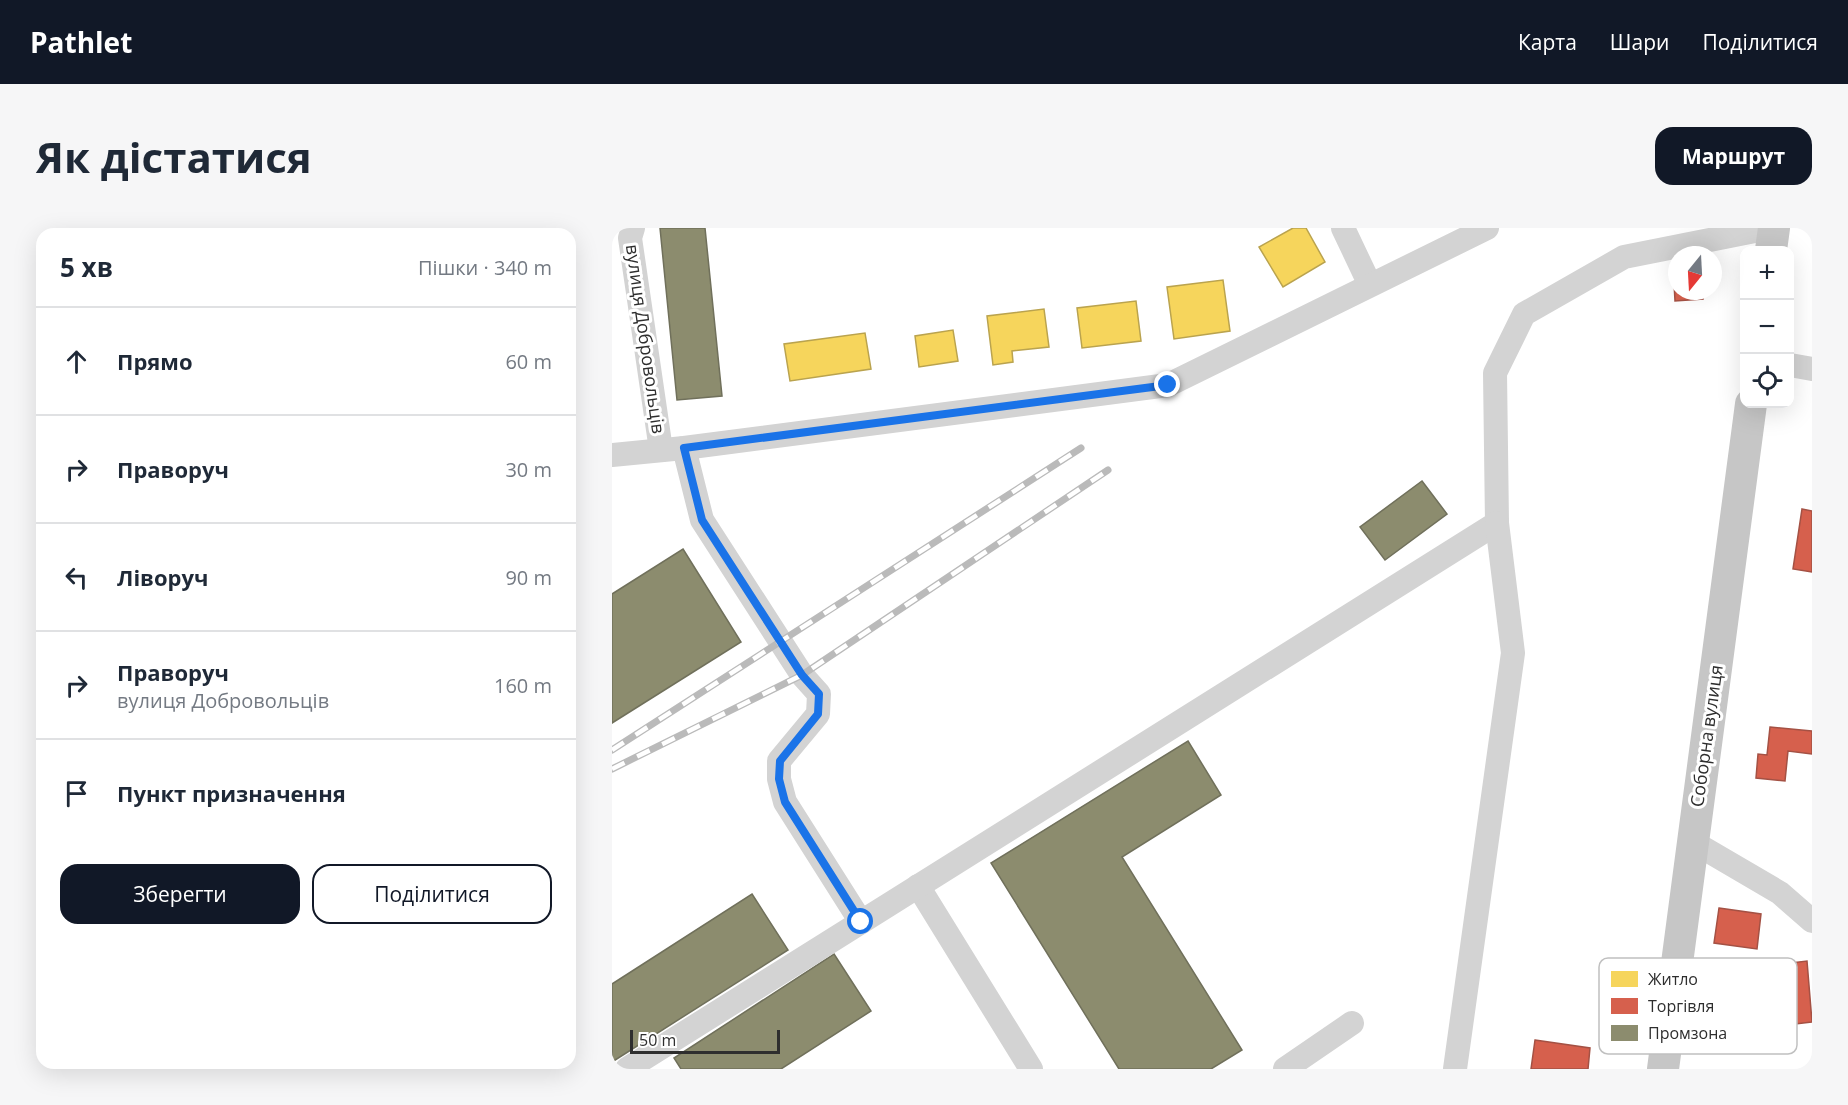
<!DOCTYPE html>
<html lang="uk">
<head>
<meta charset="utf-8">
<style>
	:root { --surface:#fff; --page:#f6f6f7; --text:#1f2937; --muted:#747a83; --line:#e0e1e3; --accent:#111827 }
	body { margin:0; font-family:"Open Sans",sans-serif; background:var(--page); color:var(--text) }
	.controls { position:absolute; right:18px; top:18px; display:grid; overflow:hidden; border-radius:12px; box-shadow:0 6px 24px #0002 }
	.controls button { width:54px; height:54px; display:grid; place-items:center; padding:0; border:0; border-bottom:2px solid var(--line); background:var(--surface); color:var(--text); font:30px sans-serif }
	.compass { position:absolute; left:1056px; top:18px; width:54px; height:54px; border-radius:50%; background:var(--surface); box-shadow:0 6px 24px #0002; rotate:198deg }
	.scale { position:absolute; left:18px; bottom:15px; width:150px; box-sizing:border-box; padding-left:6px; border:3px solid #2e2e2e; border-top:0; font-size:16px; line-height:21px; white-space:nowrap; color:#2e2e2e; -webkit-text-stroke:4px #fff; paint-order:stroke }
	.stop { position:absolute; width:18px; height:18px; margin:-14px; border:4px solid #1a73e8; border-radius:50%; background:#fff }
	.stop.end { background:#1a73e8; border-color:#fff; box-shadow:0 2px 6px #0008 }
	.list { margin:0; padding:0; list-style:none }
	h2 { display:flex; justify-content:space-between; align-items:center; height:78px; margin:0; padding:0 24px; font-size:26px }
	h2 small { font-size:20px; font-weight:400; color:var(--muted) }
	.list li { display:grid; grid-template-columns:39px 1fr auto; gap:18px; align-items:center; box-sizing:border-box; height:108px; padding:0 24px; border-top:2px solid var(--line) }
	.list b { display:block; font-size:22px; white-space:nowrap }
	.list p { margin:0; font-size:20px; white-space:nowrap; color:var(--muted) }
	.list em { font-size:20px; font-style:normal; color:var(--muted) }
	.actions { display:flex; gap:12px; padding:18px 24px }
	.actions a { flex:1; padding:14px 0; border:2px solid var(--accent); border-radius:18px; text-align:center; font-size:21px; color:var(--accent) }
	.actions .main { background:var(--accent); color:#fff }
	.icon { flex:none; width:33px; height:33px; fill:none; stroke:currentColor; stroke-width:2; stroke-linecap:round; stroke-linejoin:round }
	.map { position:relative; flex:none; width:1200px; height:841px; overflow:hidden; border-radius:18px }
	header { display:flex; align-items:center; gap:36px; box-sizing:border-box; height:84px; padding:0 30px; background:var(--accent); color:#fff }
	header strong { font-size:28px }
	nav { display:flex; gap:33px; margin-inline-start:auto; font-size:21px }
	.intro { display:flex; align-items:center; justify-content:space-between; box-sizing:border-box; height:144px; padding:0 36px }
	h1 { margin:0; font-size:42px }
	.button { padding:15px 27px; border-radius:18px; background:var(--accent); color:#fff; font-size:21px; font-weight:700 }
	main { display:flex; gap:36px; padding:0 36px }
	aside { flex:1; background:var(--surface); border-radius:18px; box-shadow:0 6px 24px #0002 }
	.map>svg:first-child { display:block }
	.homes { fill:#f6d55c; stroke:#baa34e; stroke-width:1.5 }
	.shops { fill:#d6604d; stroke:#a45144; stroke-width:1.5 }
	.industry { fill:#8c8c6e; stroke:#70705b; stroke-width:1.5 }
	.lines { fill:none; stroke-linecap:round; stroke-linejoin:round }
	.minor { stroke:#d3d3d3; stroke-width:24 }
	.major { stroke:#c6c6c6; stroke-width:32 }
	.rail-casing { stroke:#bababa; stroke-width:7 }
	.rail { stroke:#fff; stroke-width:4.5; stroke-dasharray:14; stroke-linecap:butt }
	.route { stroke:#1a73e8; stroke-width:8 }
	.labels { text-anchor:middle; stroke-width:6; stroke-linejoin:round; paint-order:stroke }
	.street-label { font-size:18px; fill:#2e2e2e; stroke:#fff }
	.key { fill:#fff; stroke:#c0c0c0; stroke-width:1.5 }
	.key-label { font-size:16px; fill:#2e2e2e }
</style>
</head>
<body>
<header>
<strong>Pathlet</strong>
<nav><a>Карта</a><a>Шари</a><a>Поділитися</a></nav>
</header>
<div class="intro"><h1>Як дістатися</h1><a class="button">Маршрут</a></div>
<main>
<aside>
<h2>5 хв<small>Пішки · 340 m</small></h2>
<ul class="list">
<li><svg class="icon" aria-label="ahead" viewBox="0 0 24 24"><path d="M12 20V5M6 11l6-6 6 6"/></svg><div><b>Прямо</b></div><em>60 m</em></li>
<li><svg class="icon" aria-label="right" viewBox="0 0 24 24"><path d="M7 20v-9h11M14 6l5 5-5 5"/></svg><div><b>Праворуч</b></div><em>30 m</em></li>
<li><svg class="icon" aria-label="left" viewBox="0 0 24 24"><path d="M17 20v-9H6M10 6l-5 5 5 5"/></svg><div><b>Ліворуч</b></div><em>90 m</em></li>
<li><svg class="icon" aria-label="right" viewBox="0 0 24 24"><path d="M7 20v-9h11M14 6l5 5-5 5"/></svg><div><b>Праворуч</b><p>вулиця Добровольців</p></div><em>160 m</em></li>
<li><svg class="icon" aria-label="arrive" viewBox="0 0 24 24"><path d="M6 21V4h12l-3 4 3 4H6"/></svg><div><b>Пункт призначення</b></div></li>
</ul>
<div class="actions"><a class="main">Зберегти</a><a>Поділитися</a></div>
</aside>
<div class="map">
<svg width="1200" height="841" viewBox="0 0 1200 841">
	<rect width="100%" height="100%" fill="#fff"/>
	<g class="homes">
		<polygon points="681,0 694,0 713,34 671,59 647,19"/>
		<polygon points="611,52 618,103 562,111 555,59"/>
		<polygon points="524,73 529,113 470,120 465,80"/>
		<polygon points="432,81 437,119 400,123 401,134 381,137 375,88"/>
		<polygon points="341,102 346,133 307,139 303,108"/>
		<polygon points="253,105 259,141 178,153 172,116"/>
	</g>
	<g class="shops">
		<polygon points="1061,36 1065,36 1065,63 1090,63 1091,71 1063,73"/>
		<polygon points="1190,281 1200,283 1200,344 1181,341"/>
		<polygon points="1158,499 1200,503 1200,526 1176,523 1173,553 1144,550 1146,526 1155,527"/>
		<polygon points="1107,680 1149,686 1145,721 1102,715"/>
		<polygon points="1195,733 1200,794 1105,805 1097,745"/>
		<polygon points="923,812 978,820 976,841 919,841"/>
	</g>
	<g class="industry">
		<polygon points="48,0 93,0 110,168 65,172"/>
		<polygon points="810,253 835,286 773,332 748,299"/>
		<polygon points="71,321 129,414 0,495 0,366"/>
		<polygon points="576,513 609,567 510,629 630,822 599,841 507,841 379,635"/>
		<polygon points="140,666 176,722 0,834 0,756"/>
		<polygon points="222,726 259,783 169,841 69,841 62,830"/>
	</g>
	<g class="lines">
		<g class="minor">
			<polyline points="21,0 18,10 49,222"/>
			<polyline points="731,0 758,57"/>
			<polyline points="1178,137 1200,141"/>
			<polyline points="72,220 90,292 190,447 207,466 206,486 167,533 167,551 173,574 249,694"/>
			<polyline points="0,227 72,220 556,157 875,0"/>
			<polyline points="1081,614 1168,665 1200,693"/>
			<polyline points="306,658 419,841"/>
			<polyline points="15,841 885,295 883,145 912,86 1012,29 1158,0"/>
			<polyline points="673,841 740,795"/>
			<polyline points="843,841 901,425 885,295"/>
		</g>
		<g class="major">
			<polyline points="1159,22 1162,0"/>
			<polyline points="1051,841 1139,176"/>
		</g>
		<g class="rail-casing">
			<g id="rail">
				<polyline points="0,522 469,220"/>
				<polyline points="0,541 190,447 496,242"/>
			</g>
		</g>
		<use href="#rail" class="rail"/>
	</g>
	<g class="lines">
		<polyline class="route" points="249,694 173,574 167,551 168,533 206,486 207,466 190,447 90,292 72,220 556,157"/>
	</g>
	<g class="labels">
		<g class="street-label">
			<text transform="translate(33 111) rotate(82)" y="6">вулиця Добровольців</text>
			<text transform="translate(1095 508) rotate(-82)" y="6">Соборна вулиця</text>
		</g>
	</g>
	<rect x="987" y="730" width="198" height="96" rx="9" class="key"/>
	<rect x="999" y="743" width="27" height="16" fill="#f6d55c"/>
	<rect x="999" y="770" width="27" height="16" fill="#d6604d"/>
	<rect x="999" y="797" width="27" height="16" fill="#8c8c6e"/>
	<g class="key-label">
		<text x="1036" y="757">Житло</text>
		<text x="1036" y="784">Торгівля</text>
		<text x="1036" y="811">Промзона</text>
	</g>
</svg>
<div class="controls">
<button>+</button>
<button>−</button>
<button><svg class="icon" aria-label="locate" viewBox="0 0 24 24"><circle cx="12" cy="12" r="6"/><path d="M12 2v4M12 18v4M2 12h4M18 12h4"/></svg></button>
</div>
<svg class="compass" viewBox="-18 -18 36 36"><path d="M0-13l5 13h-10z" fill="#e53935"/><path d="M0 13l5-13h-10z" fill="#747a83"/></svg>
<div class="scale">50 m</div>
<div class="stop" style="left:249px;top:694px"></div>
<div class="stop end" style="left:556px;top:157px"></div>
</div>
</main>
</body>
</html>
